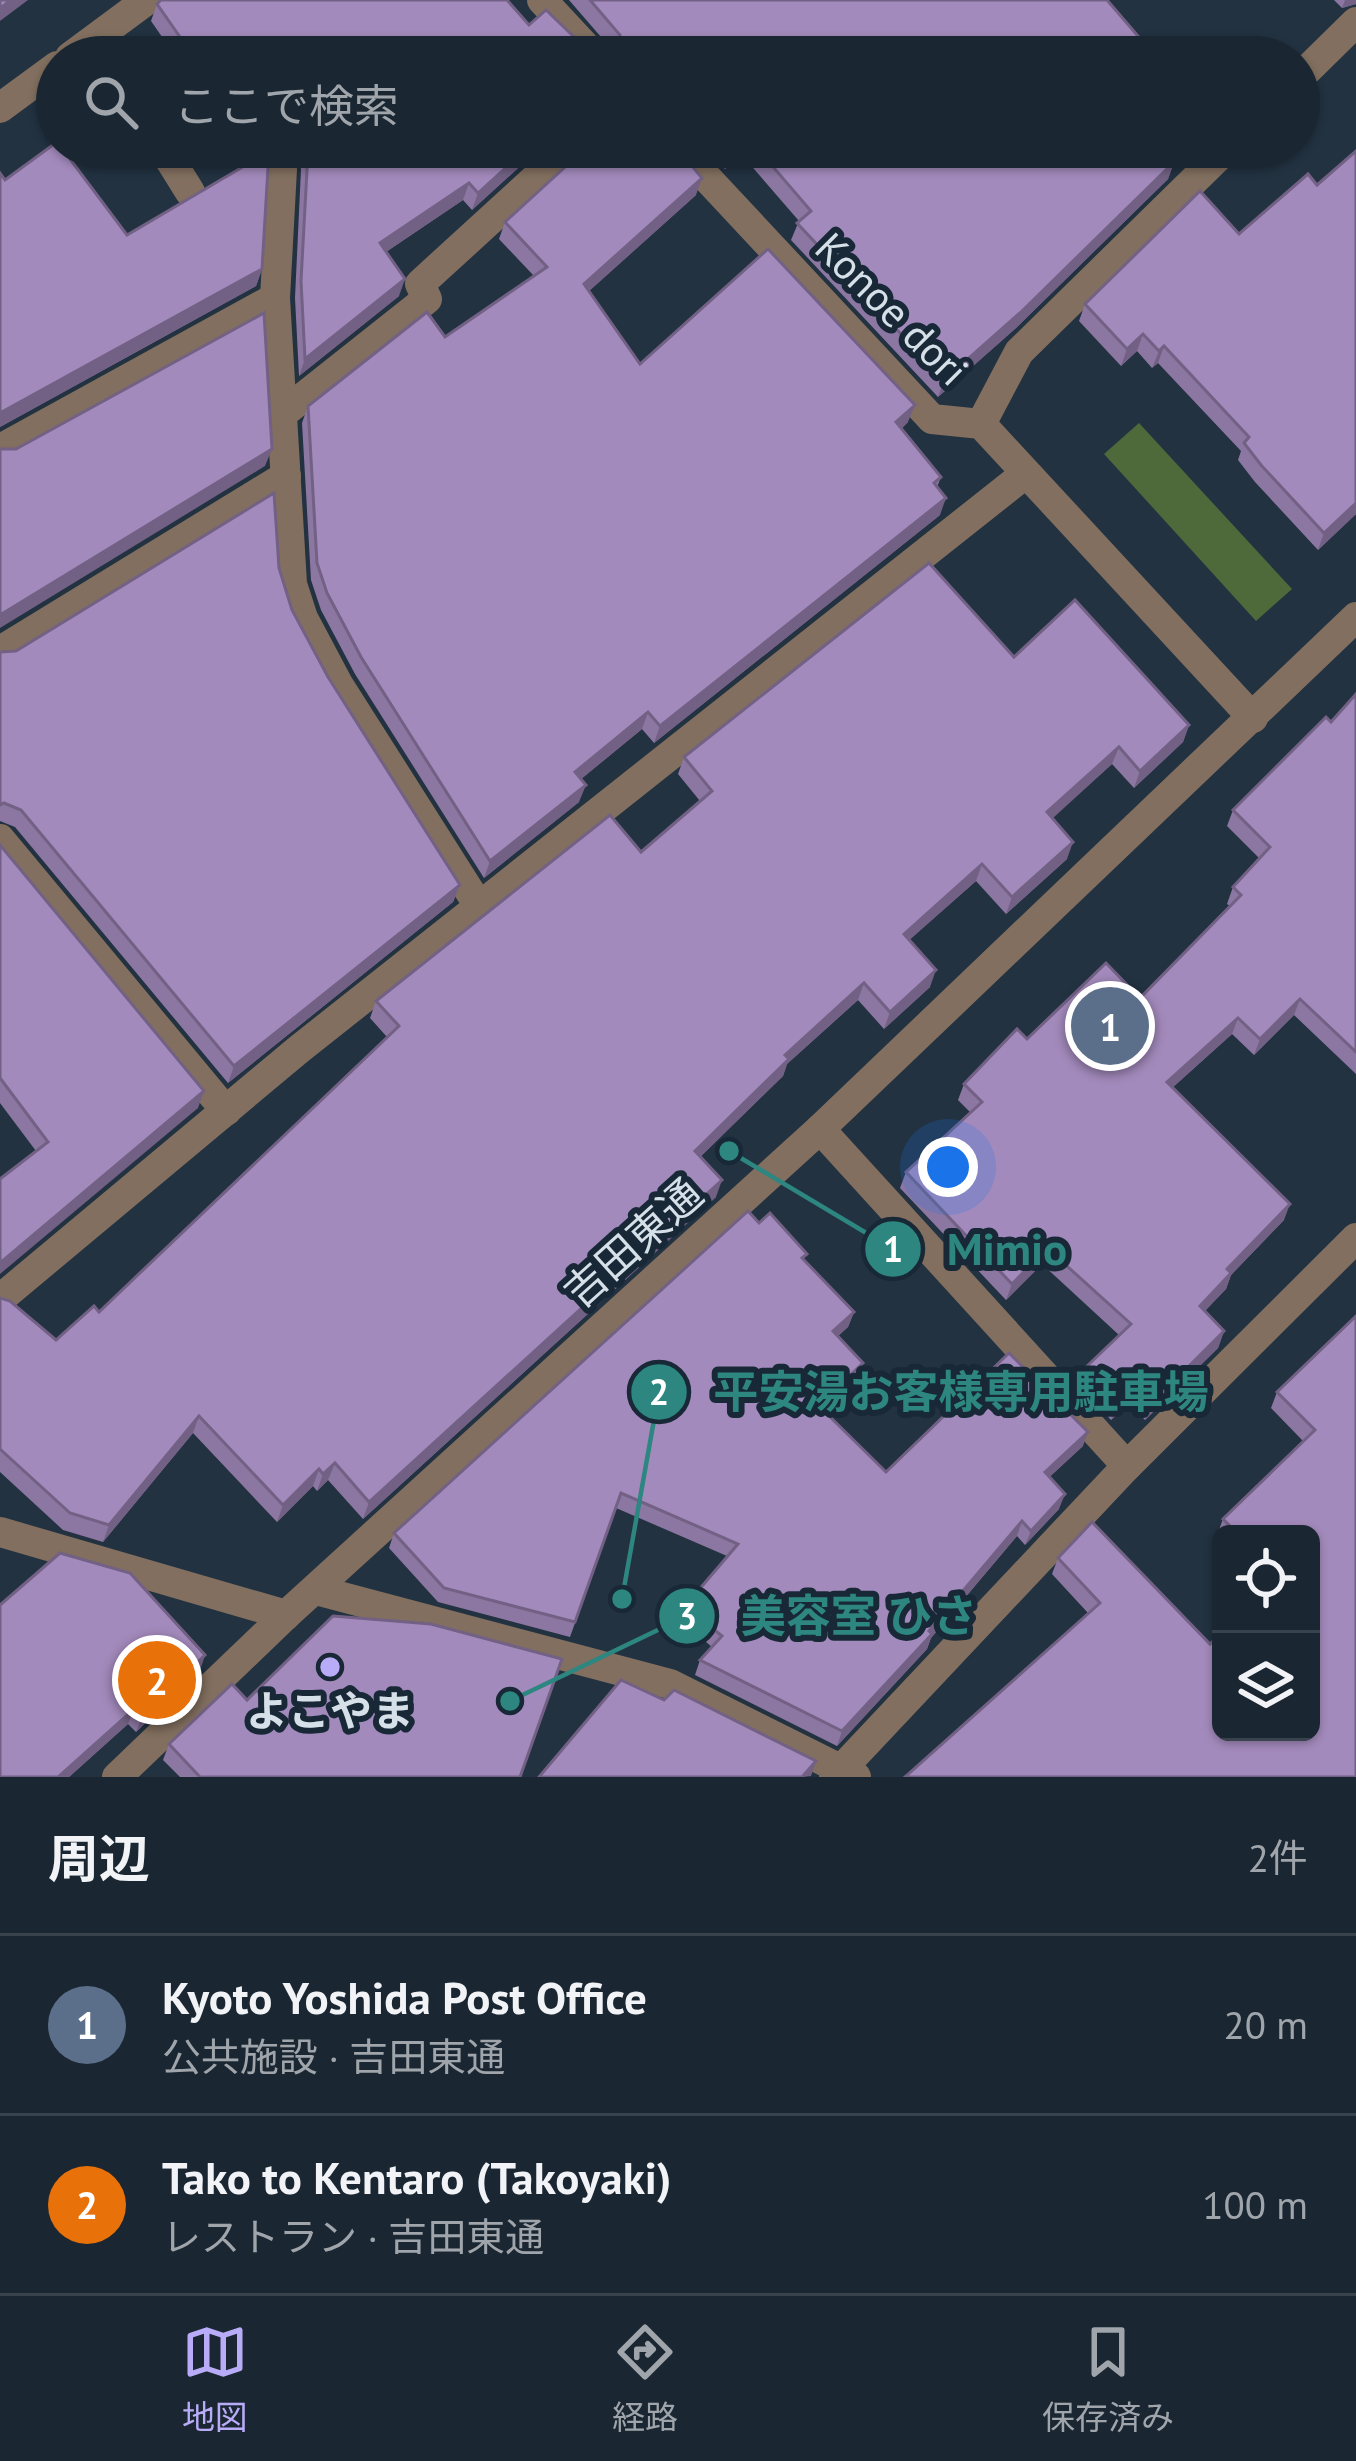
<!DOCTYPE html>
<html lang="ja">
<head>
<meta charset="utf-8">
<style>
	:root { --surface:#1a2631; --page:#232e39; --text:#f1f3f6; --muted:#9fa5ab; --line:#38434d; --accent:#b8abf7 }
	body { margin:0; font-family:"PT Sans","Noto Sans JP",sans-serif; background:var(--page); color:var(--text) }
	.controls { position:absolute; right:36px; bottom:36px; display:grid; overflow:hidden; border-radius:18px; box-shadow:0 3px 9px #0004 }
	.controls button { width:108px; height:108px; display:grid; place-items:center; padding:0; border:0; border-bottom:3px solid var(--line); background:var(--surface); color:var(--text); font:60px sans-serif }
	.you { position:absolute; left:948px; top:1167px; width:42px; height:42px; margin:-30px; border:9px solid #fff; border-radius:50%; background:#1a73e8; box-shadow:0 0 0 18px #1a73e833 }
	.badge { display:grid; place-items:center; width:78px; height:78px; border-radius:50%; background:var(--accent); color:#fff; font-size:39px; font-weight:700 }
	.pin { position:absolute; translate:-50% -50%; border:6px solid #fff; box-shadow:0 3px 12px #0006 }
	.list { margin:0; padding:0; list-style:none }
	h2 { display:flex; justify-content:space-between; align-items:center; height:156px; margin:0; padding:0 48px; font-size:51px }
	h2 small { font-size:39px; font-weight:400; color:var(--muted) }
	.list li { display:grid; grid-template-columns:78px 1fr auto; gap:36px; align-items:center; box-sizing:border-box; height:180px; padding:0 48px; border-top:3px solid var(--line) }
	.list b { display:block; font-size:45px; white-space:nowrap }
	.list p { margin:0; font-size:39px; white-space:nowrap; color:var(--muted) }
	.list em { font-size:39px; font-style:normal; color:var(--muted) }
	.icon { flex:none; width:66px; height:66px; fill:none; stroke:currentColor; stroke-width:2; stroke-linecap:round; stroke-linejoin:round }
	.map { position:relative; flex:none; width:1356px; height:1777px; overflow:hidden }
	.search { position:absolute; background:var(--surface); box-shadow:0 3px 9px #0004; left:36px; right:36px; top:36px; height:132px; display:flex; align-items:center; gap:30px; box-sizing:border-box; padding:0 42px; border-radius:66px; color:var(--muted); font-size:45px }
	.sheet { height:516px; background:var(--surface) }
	nav { display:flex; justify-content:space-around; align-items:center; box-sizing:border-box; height:168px; border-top:3px solid var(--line); background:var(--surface); font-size:33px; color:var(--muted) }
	nav a { display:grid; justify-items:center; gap:6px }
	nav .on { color:var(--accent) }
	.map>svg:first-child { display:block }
	.forest { fill:#4e693a }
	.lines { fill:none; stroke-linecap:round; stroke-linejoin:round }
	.minor { stroke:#826f5f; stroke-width:30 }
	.wall { fill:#8c77a2 }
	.shaded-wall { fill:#726184 }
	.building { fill:#a38abc; stroke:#726184; stroke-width:3 }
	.poi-dot { fill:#b8abf7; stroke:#182836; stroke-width:4.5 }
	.labels { text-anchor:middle; stroke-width:12; stroke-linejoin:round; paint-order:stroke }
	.street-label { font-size:42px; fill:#d6e0e9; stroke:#182836 }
	.poi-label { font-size:42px; font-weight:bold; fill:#d6e0e9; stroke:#182836 }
	.leader { fill:none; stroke:#2d8680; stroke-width:4.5 }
	.callout-dot { fill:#2d8680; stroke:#182836; stroke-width:4.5 }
	.mark-label { font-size:36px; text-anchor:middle; font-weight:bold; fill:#fff }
	.callout-label { font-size:45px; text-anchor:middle; font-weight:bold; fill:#2d8680; stroke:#182836; stroke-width:12; stroke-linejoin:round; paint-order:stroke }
</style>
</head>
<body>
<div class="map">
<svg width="1356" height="1777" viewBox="0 0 1356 1777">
	<rect width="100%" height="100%" fill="#223241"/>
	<polygon class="forest" points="1139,423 1292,589 1256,621 1104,454"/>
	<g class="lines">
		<g class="minor">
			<polyline points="542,0 595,57"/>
			<polyline points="70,57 147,0"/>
			<polyline points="1299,78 1356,22"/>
			<polyline points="0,108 57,66"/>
			<polyline points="162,147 190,192"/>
			<polyline points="678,147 932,419 981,424 1253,718"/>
			<polyline points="282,169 275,298 292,584 303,618 338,684 479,906"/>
			<polyline points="282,414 427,299 420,284 570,147"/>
			<polyline points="981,424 1019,352 1228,147"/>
			<polyline points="0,449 275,298"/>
			<polyline points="0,651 286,476"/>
			<polyline points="0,839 226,1111"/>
			<polyline points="820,1129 1127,1466"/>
			<polyline points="0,1299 298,1050 1025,474"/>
			<polyline points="0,1532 286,1615"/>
			<polyline points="316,1590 670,1684 856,1777"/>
			<polyline points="117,1777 286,1615 820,1129 1356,617"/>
			<polyline points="834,1777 1127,1466 1356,1238"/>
		</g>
	</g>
	<g class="wall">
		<polygon points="569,0 1109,0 613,54 614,52"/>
		<polygon points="1334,0 1356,0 1356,4 1342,8"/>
		<polygon points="157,4 529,25 595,57 176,57 151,21"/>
		<polygon points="239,147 541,147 472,210 463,200 386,252 399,296 299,376 295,298 301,169 292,152 272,152 268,159 262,269 256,286 0,427 5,180 127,235 251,163"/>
		<polygon points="703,147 1180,147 1169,156 1174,162 1168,179 1016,328 938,397 791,240 799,221 741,154 725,169"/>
		<polygon points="1317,185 1356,514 1318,550 1255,482 1238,460 1241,451 1158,363 1152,368 1137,351 1121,366 1079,321 1085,304 1239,234"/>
		<polygon points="696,195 589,291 640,364 908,422 901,429 941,477 937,487 940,515 654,743 642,729 581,779 579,802 484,878 355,674 321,610 311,580 302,423 308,406 445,337 534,276 499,239 505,222"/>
		<polygon points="279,568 292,610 328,677 460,885 453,902 228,1083 15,827 0,821 0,652 16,651"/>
		<polygon points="1014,657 1189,725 1183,742 1134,788 1112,764 1052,818 1067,859 1006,914 976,881 909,940 930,987 884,1029 858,1000 787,1064 783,1076 700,1157 716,1197 363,1519 328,1480 317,1491 313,1486 277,1522 193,1433 103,1542 63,1530 0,1472 0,1298 56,1340 99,1312 387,1037 370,1018 376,1001 641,852 700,801 678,774 684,757"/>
		<polygon points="1356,694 1356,1074 1294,1015 1254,1055 1232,1034 1172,1088 1284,1220 1231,1275 1226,1289 1204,1311 1224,1331 1218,1348 1145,1420 1129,1404 1111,1420 1079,1385 1085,1368 1119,1335 1042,1264 1006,1300 900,1188 906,1172 970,1112 958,1100 964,1084 1027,1039 1140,998 1230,906 1227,904 1233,887 1260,859 1227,826 1233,810 1331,722"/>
		<polygon points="0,845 198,1108 36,1151 0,1103"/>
		<polygon points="759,1223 804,1260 854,1312 848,1327 838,1336 863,1363 858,1378 824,1410 886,1472 1083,1446 1049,1477 1059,1509 1025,1545 1017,1536 931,1638 927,1649 837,1746 695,1675 700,1660 712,1647 680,1620 685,1606 727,1556 616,1508 570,1637 438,1602 389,1548 394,1533"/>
		<polygon points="1356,1316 1356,1777 905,1777 1088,1613 1052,1574 1058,1558 1092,1522 1210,1644 1221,1633 1221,1732 1311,1732 1311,1534 1221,1534 1221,1539 1217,1535 1223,1519 1303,1441 1271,1408 1277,1392"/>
		<polygon points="200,1671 136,1732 128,1724 69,1777 0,1777"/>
		<polygon points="247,1700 520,1777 180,1777 163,1760 169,1744"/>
	</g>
	<g class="shaded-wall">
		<polygon points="11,0 28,0 0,21 0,8"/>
		<polygon points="1345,0 1356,0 1356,4 1342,8"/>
		<polygon points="271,147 293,147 292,152 272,152 263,168"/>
		<polygon points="529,147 541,147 472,210 478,193"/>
		<polygon points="736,147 744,147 741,154 725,169 731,152"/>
		<polygon points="1166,147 1180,147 1157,166 1163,150"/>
		<polygon points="1174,162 1168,179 1016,328 938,397 944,380"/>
		<polygon points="702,178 696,195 578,301 584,284"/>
		<polygon points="469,183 463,200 374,260 380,243"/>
		<polygon points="262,269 256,286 0,427 0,413"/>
		<polygon points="405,279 399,296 299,376 305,359"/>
		<polygon points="1143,334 1137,351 1121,366 1127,349"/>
		<polygon points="1164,346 1158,363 1152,368 1159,351"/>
		<polygon points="915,405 908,422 890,439 896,422"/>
		<polygon points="272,449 265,466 0,628 0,615"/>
		<polygon points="946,498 940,515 654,743 660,726"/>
		<polygon points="1356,503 1356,514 1318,550 1324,533"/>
		<polygon points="648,712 642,729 569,789 575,772"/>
		<polygon points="1189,725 1183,742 1134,788 1140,771"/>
		<polygon points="1119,747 1112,764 1041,829 1047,812"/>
		<polygon points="586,785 579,802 484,878 490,861"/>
		<polygon points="1073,842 1067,859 1006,914 1012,897"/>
		<polygon points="982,864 976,881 897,951 904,934"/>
		<polygon points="460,885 453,902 228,1083 234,1066"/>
		<polygon points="936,970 930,987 884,1029 890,1012"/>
		<polygon points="864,983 858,1000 787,1064 783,1076 689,1168 695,1151 785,1055"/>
		<polygon points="1300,999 1294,1015 1254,1055 1260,1039"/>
		<polygon points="1238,1018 1232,1034 1161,1098 1167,1082"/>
		<polygon points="204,1091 198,1108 0,1274 0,1263"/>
		<polygon points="722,1180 716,1197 363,1519 369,1502"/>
		<polygon points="1290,1204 1284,1220 1231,1275 1226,1289 1194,1323 1200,1306 1227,1269"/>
		<polygon points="1047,1248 1042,1264 1006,1300 1012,1284"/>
		<polygon points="854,1312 848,1327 827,1346 833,1331"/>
		<polygon points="1224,1331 1218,1348 1145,1420 1151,1404"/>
		<polygon points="863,1363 858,1378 813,1419 818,1405"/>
		<polygon points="1135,1387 1129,1404 1111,1420 1117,1404"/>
		<polygon points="199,1416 193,1433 103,1542 109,1525"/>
		<polygon points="1088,1432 1083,1446 1039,1487 1045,1472"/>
		<polygon points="335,1463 328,1480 317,1491 323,1474"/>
		<polygon points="319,1469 313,1486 277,1522 283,1505"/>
		<polygon points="1065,1494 1059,1509 1025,1545 1031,1531"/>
		<polygon points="1022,1521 1017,1536 931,1638 927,1649 837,1746 842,1731"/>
		<polygon points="205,1655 200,1671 136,1732 142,1717"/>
		<polygon points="134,1709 128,1724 69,1777 58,1777"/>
		<polygon points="816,1761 811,1776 802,1777"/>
	</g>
	<g class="building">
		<polygon points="0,0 11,0 0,8"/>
		<polygon points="161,0 507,0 529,25 546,10 595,57 194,57 157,4"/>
		<polygon points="590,0 1107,0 1156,57 603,57 615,53 620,35"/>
		<polygon points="57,142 57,147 61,147 127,235 263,155 258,147 271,147 269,151 262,269 0,413 0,173 5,180"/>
		<polygon points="305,147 529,147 478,193 469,183 380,243 405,279 305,359 301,281 308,152"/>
		<polygon points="587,147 676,147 702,178 584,284 640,364 768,249 915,405 896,422 941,477 934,483 946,498 660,726 648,712 575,772 586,785 490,861 361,657 327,593 317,563 308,406 427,312 445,337 547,267 505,222"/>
		<polygon points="756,147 1166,147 1163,150 1174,162 1022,311 944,380 797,223 811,211"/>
		<polygon points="1356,151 1356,503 1324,533 1261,465 1244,443 1249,437 1164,346 1159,351 1143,334 1127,349 1085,304 1200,191 1239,234 1308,174 1317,185"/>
		<polygon points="264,313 272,449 0,615 0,449 16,449"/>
		<polygon points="274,493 279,568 292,610 328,677 460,885 234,1066 21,810 4,803 0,805 0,652 16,651"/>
		<polygon points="929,563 1014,657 1075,600 1189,725 1140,771 1119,747 1047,812 1073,842 1012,897 982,864 904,934 936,970 890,1012 864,983 785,1055 789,1059 695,1151 722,1180 369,1502 335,1463 323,1474 319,1469 283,1505 199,1416 109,1525 70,1513 0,1449 0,1298 10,1301 56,1340 94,1306 99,1312 399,1026 376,1001 610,815 641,852 712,791 684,757"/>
		<polygon points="1356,694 1356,1052 1300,999 1260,1039 1238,1018 1167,1082 1290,1204 1227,1269 1231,1273 1200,1306 1224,1331 1151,1404 1135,1387 1117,1404 1085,1368 1131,1324 1047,1248 1012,1284 906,1172 982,1102 964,1084 1017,1029 1027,1039 1106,963 1140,998 1241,895 1233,887 1270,847 1233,810 1326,717 1331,722"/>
		<polygon points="0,845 204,1091 0,1263 0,1179 48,1142 0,1078"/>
		<polygon points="748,1211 759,1223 770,1213 807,1254 802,1258 854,1312 833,1331 863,1363 818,1405 886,1472 1009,1353 1088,1432 1045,1472 1065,1494 1031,1531 1022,1521 929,1631 932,1634 842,1731 700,1660 722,1636 685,1606 738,1544 621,1493 575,1622 444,1588 394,1533"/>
		<polygon points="1356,1316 1356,1777 905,1777 1100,1603 1058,1558 1092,1522 1210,1644 1221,1633 1221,1732 1311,1732 1311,1534 1238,1534 1223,1519 1315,1430 1277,1392"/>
		<polygon points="60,1553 130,1573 205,1655 142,1717 134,1709 58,1777 0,1777 0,1605"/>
		<polygon points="333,1616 431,1624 562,1659 520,1777 200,1777 169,1744 232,1684 247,1700"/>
		<polygon points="621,1680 664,1700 674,1690 816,1761 802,1777 539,1777"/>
	</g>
	<circle class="poi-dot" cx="330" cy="1667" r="12"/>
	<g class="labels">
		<g class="street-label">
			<text transform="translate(892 309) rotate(45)" y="15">Konoe dori</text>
			<text transform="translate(633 1243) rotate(-42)" y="15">吉田東通</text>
		</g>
		<g class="poi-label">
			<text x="330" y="1726">よこやま</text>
		</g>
	</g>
	<path class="leader" d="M729 1151L893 1249M622 1599L659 1392M510 1701L687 1616"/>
	<g class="callout-dot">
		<circle cx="729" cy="1151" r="12"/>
		<circle cx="622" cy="1599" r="12"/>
		<circle cx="510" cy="1701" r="12"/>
		<circle cx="893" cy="1249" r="30"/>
		<circle cx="659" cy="1392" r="30"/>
		<circle cx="687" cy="1616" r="30"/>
	</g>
	<g class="mark-label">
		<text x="893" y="1262">1</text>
		<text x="659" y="1405">2</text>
		<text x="687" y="1629">3</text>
	</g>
	<g class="callout-label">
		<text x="1007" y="1265">Mimio</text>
		<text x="961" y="1408">平安湯お客様専用駐車場</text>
		<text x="859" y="1632">美容室 ひさ</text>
	</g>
</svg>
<div class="controls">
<button><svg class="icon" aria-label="locate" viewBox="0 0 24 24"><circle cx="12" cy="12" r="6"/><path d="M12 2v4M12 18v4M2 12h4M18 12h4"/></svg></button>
<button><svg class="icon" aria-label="layers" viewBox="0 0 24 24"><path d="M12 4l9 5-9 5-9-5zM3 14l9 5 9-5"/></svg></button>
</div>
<div class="you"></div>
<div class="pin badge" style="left:1110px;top:1026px;background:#5c6f8a">1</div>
<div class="pin badge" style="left:157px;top:1680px;background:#e8710a">2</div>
<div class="search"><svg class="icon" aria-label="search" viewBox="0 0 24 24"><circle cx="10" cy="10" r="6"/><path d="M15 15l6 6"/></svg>ここで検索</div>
</div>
<section class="sheet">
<h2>周辺<small>2件</small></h2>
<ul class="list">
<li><span class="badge" style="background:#5c6f8a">1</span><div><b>Kyoto Yoshida Post Office</b><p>公共施設 · 吉田東通</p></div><em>20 m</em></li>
<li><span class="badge" style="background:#e8710a">2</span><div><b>Tako to Kentaro (Takoyaki)</b><p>レストラン · 吉田東通</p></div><em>100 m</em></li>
</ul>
</section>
<nav>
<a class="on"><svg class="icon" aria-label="map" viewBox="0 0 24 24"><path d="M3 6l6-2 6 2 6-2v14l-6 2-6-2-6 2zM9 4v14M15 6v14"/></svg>地図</a>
<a><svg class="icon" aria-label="directions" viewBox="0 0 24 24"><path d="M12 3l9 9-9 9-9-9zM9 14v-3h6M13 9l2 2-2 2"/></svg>経路</a>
<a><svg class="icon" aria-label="saved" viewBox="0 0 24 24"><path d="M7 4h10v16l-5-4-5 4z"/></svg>保存済み</a>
</nav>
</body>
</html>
